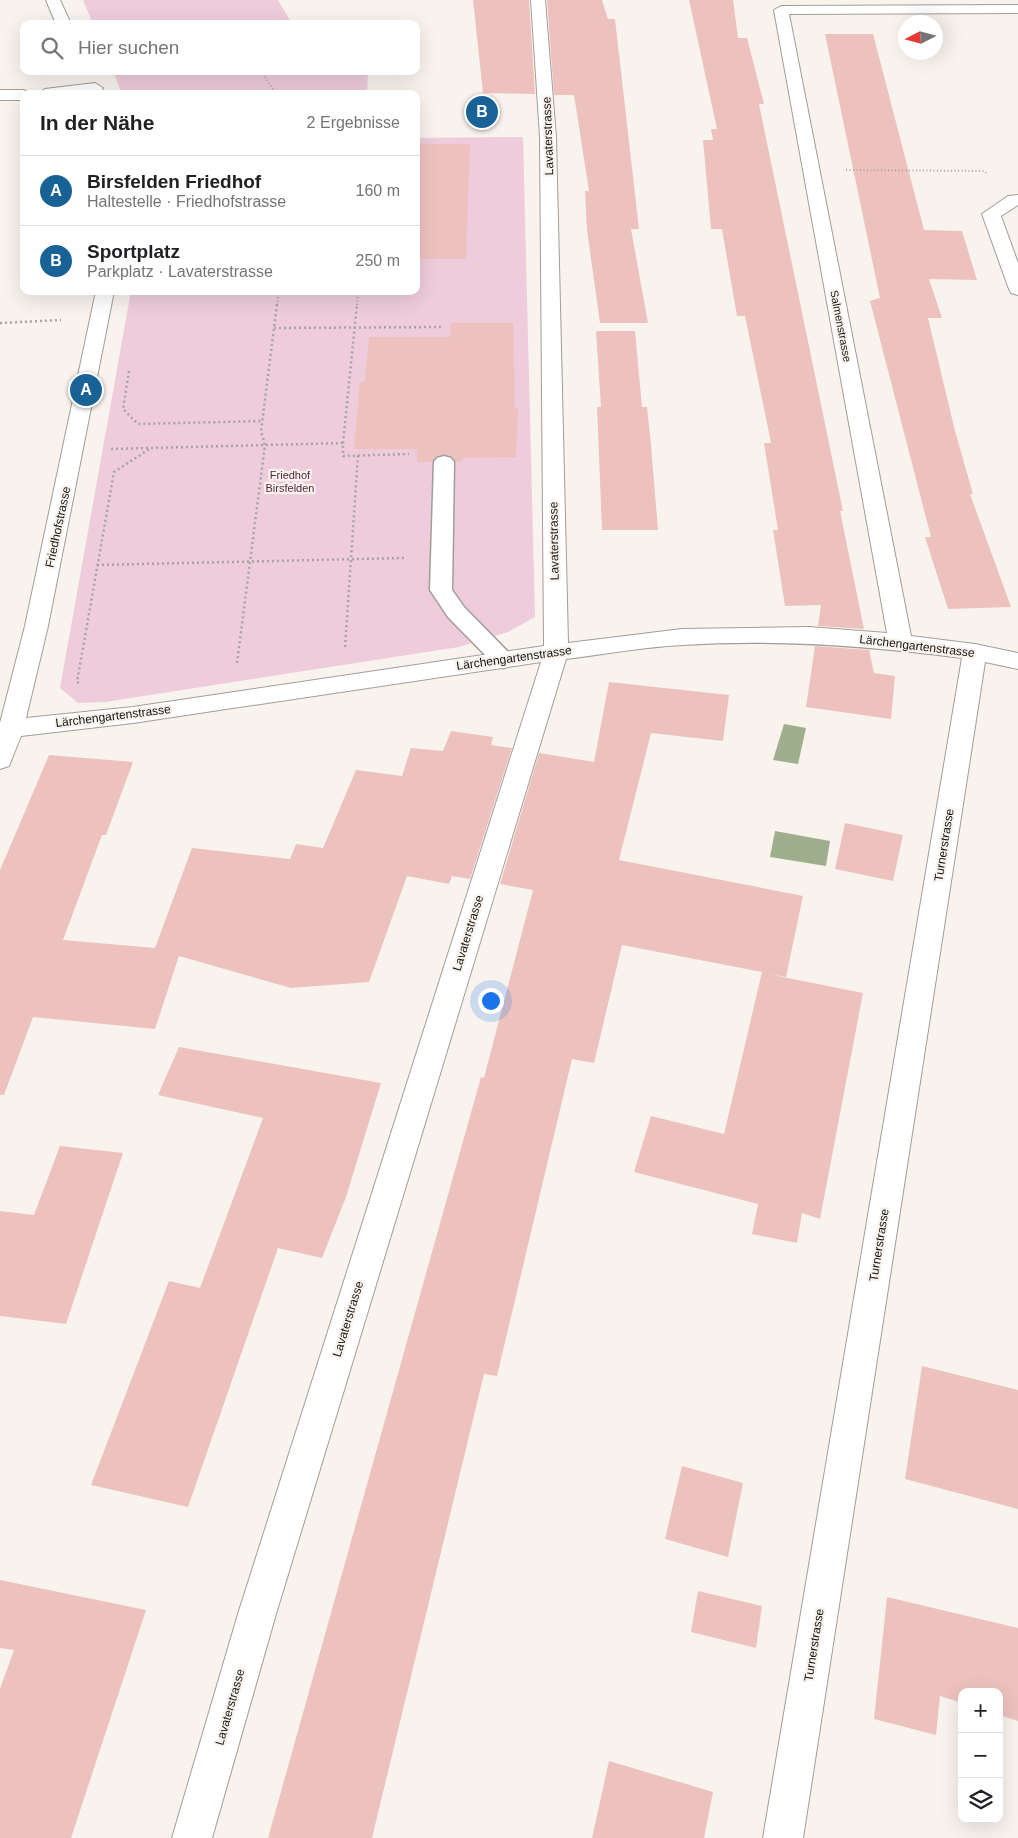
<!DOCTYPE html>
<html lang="de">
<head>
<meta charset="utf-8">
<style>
	:root { --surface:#fff; --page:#f6f6f6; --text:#202124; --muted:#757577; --line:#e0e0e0; --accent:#196296 }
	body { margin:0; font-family:Helvetica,sans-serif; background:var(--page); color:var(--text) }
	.controls { position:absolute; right:15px; bottom:15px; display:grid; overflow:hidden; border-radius:10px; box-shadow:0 5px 20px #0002 }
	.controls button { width:45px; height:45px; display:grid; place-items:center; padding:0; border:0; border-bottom:1px solid var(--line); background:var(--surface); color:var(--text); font:25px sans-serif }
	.compass { position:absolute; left:898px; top:15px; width:45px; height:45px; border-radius:50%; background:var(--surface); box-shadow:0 5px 20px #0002; rotate:264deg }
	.you { position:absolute; left:490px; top:1000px; width:18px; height:18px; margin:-12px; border:4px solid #fff; border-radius:50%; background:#1a73e8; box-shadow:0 0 0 8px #1a73e833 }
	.badge { display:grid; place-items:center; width:32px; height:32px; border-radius:50%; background:var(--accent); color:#fff; font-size:16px; font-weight:700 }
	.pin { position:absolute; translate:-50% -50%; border:2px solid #fff; box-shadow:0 1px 5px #0006 }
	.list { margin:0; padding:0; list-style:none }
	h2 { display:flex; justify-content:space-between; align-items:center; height:65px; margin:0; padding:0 20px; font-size:21px }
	h2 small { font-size:16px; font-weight:400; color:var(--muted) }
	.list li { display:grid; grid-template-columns:32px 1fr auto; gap:15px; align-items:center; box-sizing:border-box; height:70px; padding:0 20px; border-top:1px solid var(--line) }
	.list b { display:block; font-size:19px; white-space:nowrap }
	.list p { margin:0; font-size:16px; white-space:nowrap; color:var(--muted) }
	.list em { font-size:16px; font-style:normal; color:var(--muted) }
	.icon { flex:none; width:28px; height:28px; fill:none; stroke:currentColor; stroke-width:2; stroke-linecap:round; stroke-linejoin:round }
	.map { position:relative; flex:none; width:1018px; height:1838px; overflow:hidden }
	.search { position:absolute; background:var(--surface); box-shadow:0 5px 20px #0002; left:20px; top:20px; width:400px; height:55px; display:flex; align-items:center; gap:12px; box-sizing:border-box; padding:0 18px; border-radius:10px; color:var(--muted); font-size:19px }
	.panel { position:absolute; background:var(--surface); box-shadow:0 5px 20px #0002; left:20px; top:90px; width:400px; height:205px; border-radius:10px }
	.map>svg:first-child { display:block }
	.green { fill:#eeccdb }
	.water { fill:#9faf8e }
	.building { fill:#edc2be }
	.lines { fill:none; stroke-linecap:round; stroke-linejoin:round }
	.service-casing { stroke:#a29d98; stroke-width:3 }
	.minor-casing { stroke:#a29d98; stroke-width:2 }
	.path-far1 { stroke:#a8a4a0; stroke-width:2; stroke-dasharray:1 2.5; stroke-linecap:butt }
	.path { stroke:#a8a4a0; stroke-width:2.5; stroke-dasharray:2 3; stroke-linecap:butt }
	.service { fill:#fff; fill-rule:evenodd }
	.minor { fill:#fff; fill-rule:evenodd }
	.labels { text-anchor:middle; stroke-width:4.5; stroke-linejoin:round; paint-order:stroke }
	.far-street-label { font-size:11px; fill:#161413; stroke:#f9f3ee }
	.far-park-label { font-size:11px; fill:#55253e; stroke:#f9f3ee }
	.street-label { font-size:12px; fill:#161413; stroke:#f9f3ee }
</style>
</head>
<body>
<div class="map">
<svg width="1018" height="1838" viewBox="0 0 1018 1838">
	<rect width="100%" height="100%" fill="#f9f3ee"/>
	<g class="green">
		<polygon points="83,0 278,0 292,24 93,24"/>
		<polygon points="113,71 368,71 367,94 122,94"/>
		<polygon points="416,125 417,138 523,137 535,617 508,632 459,647 105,702 78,703 60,688 131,291 416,291"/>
	</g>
	<g class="water">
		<polygon points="784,724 806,728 798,764 773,760"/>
		<polygon points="775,831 830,841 826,866 770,857"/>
	</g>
	<g class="building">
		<polygon points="473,0 529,0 535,94 483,93"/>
		<polygon points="547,0 602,0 608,19 615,19 639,229 631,229 648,323 600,323 587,230 585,191 589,191 574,95 554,95"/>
		<polygon points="689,0 733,0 738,38 747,38 764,104 759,104 843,511 840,511 864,629 818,626 821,605 785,606 773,530 778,530 764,443 771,443 745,316 737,316 722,229 711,229 703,140 713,140 711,129 717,129"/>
		<polygon points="825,34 873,34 924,230 962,231 977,280 929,279 942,318 928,318 955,431 973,494 970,494 1011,607 948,609 925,537 931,537 870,301 880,298"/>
		<polygon points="416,144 470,144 466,259 416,259"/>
		<polygon points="451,323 513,323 515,408 518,408 516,457 463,458 463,461 456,462 452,456 443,454 436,456 432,462 417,462 417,449 354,449 360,382 365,381 369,337 450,337"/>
		<polygon points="596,331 635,331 642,407 647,407 651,445 658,530 602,530 597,407 601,407"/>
		<polygon points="815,646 869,650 874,673 895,676 891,719 806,707"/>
		<polygon points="609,682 729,695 723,741 651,733 619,860 803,896 786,977 768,974 863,993 820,1219 802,1213 797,1243 752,1234 758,1204 634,1172 651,1116 724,1134 762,972 622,945 594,1063 572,1059 497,1376 484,1374 372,1838 268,1838 481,1077 484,1078 533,890 500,884 539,753 594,762"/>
		<polygon points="451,731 493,737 491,745 512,748 470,879 452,876 449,884 407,876 369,982 291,988 179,956 155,1029 33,1017 4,1095 0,1095 0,870 49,755 133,762 106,835 102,835 63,940 155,948 192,848 290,859 296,844 323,848 356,770 402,776 411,748 443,751"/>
		<polygon points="845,823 903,835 893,881 835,869"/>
		<polygon points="179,1047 381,1083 346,1197 322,1258 278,1248 188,1507 91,1485 169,1281 200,1288 263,1118 158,1095"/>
		<polygon points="60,1146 123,1153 66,1324 0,1316 0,1211 34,1215"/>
		<polygon points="922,1366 1018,1390 1018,1509 905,1479"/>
		<polygon points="682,1466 743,1483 728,1557 665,1539"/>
		<polygon points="0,1580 146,1610 71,1838 0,1838 0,1689 14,1650 0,1648"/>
		<polygon points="698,1591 762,1606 756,1648 691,1632"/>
		<polygon points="887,1597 1018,1628 1018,1721 999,1715 999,1692 962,1692 962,1703 940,1696 936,1735 874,1719"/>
		<polygon points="609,1761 713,1792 704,1838 592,1838"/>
	</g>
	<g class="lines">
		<g class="service-casing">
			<polygon id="service" points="444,456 451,458 454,462 452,590 464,607 511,655 514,660 511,665 503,668 495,665 448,617 430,590 434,462 437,458"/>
		</g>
		<g class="minor-casing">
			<g id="minor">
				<polygon points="46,0 60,0 71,24 56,24"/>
				<path d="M531 0H545L556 137 568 643 682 629 809 627 887 633 774 10 781 6 1018 5V13L789 14 911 636 975 644 1018 653V669L985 662 803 1838H763L962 658C869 646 776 639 683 645 644 647 605 654 566 659L276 1614 212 1838H172L238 1614 541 662 133 723 21 736 9 766 0 769V723L25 626 96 291H114L48 626 26 718 133 707 544 646 540 137Z"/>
				<polygon points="95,83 103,88 101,91 87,94 37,94 45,89"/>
				<polygon points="0,90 24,90 31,94 24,94 24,100 0,100"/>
				<polygon points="1018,195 1018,205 1001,216 1018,263 1018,295 1011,293 1009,289 982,214 1008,196"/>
			</g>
		</g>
		<g class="path-far1">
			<polyline points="261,71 276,94"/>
			<polyline points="846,170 984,171 988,175"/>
			<polyline points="277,305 279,291"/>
			<polyline points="357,305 358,291"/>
		</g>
		<g class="path">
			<polyline points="0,323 61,320"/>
			<polyline points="274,328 444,327"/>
			<polyline points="129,371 123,409 138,424 262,421"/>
			<polyline points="343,443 357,304"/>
			<polyline points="111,449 343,443 343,456 409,454"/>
			<polyline points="97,565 404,558"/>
			<polyline points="345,647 358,455"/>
			<polyline points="237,663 265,445 261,431 277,304"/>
			<polyline points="79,683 77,682 114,472 151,448"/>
		</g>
		<use href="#service" class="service"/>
		<use href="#minor" class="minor"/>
	</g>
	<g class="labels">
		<g class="far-street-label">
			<text transform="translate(841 326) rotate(79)" y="4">Salmenstrasse</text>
		</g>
		<g class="far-park-label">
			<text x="290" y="479">Friedhof<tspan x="290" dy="13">Birsfelden</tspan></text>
		</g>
		<g class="street-label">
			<text transform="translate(548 136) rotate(-92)" y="4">Lavaterstrasse</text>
			<text transform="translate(58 527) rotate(-78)" y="4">Friedhofstrasse</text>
			<text transform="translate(554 541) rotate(-91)" y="4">Lavaterstrasse</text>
			<text transform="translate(917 646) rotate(7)" y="4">Lärchengartenstrasse</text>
			<text transform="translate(514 658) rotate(-8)" y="4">Lärchengartenstrasse</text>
			<text transform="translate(113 716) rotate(-7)" y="4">Lärchengartenstrasse</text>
			<text transform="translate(944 845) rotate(-81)" y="4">Turnerstrasse</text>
			<text transform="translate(468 933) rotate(-73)" y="4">Lavaterstrasse</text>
			<text transform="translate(879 1245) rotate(-81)" y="4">Turnerstrasse</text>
			<text transform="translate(348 1319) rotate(-73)" y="4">Lavaterstrasse</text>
			<text transform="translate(814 1645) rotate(-81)" y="4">Turnerstrasse</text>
			<text transform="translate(230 1707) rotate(-74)" y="4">Lavaterstrasse</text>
		</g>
	</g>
</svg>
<div class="controls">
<button>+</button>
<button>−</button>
<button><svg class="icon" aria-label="layers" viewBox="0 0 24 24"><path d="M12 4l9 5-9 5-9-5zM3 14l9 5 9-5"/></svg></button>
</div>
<svg class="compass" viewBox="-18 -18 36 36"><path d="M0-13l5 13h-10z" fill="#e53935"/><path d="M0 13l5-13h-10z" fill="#757577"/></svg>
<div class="you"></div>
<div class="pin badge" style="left:86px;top:390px">A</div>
<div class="pin badge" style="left:482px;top:112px">B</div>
<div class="search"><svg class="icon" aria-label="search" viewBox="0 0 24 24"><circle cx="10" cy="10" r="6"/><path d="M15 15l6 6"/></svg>Hier suchen</div>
<section class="panel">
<h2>In der Nähe<small>2 Ergebnisse</small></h2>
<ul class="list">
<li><span class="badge">A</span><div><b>Birsfelden Friedhof</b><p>Haltestelle · Friedhofstrasse</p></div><em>160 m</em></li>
<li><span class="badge">B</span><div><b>Sportplatz</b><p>Parkplatz · Lavaterstrasse</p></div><em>250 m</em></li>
</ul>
</section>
</div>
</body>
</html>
